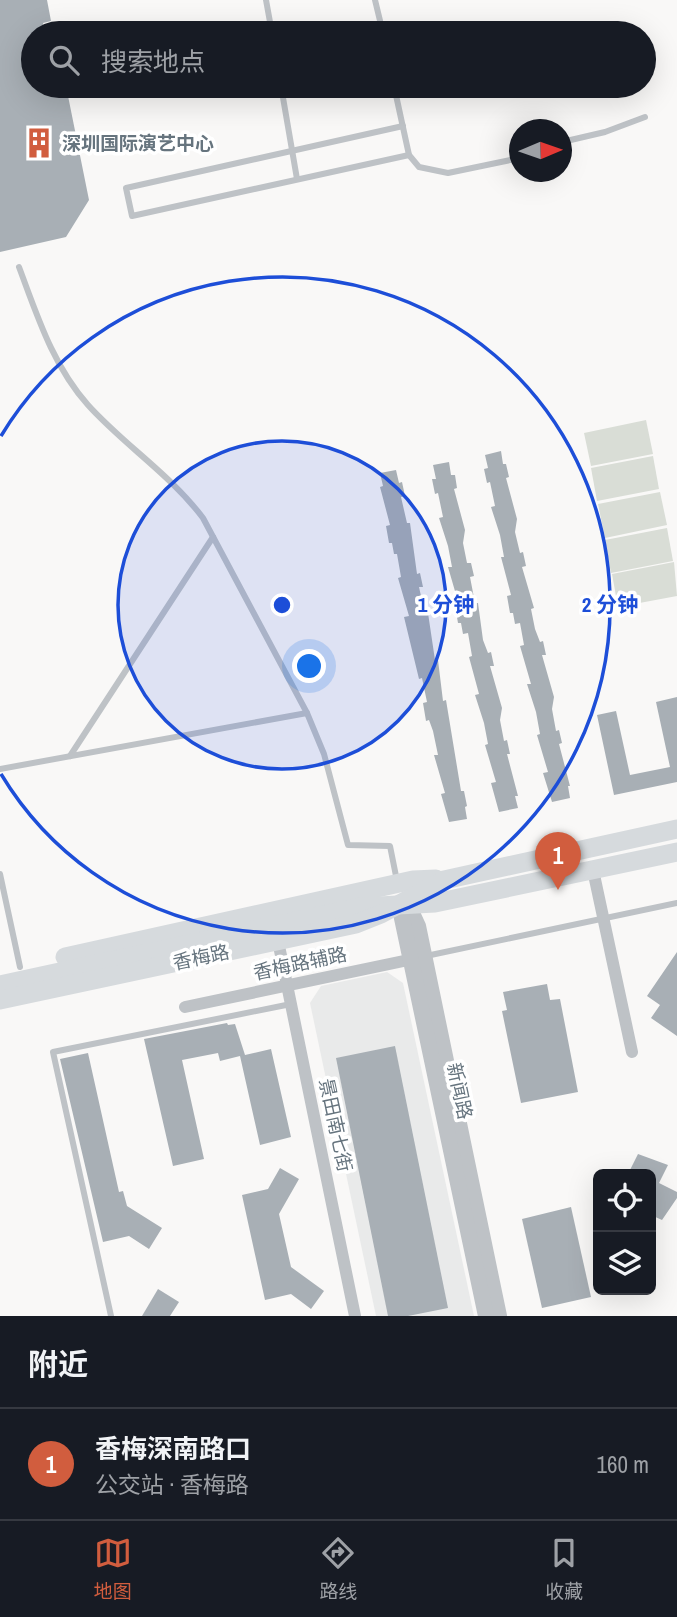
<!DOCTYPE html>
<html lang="zh">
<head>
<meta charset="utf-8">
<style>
	:root { --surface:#171b24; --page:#242831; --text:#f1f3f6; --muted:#9ea1a6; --line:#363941; --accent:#d15d3e }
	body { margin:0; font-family:"Archivo Narrow","Noto Sans SC",sans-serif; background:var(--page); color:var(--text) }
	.controls { position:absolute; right:21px; bottom:21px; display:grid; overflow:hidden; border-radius:10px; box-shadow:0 7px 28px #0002 }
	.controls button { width:63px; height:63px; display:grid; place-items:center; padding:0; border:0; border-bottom:2px solid var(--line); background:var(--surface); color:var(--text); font:35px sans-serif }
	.compass { position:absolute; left:509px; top:119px; width:63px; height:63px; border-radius:50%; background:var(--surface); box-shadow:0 7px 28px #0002; rotate:88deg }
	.you { position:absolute; left:310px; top:667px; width:24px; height:24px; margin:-18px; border:5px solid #fff; border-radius:50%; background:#1a73e8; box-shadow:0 0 0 10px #1a73e833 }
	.badge { display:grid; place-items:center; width:46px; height:46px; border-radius:50%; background:var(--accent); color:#fff; font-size:23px; font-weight:700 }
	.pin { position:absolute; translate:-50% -58px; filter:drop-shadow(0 2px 4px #0008) }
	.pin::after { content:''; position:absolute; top:37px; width:24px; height:21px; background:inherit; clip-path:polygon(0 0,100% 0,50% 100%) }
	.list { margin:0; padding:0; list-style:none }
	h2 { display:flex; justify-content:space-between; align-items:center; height:91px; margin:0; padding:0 28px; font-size:30px }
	h2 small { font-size:23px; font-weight:400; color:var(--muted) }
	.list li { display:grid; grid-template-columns:46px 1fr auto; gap:21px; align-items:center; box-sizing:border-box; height:112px; padding:0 28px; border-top:2px solid var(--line) }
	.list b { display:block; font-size:26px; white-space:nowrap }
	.list p { margin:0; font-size:23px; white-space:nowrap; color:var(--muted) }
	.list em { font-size:23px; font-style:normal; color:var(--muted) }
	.icon { flex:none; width:38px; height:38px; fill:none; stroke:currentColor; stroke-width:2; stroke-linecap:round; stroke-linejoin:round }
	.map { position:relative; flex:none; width:677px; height:1316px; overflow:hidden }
	.search { position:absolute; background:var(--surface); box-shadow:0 7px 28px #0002; left:21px; right:21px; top:21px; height:77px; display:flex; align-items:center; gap:18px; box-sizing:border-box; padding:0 24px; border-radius:38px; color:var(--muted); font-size:26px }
	.sheet { height:203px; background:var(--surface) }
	nav { display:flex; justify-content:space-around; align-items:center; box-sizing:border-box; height:98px; border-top:2px solid var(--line); background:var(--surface); font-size:19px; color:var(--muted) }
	nav a { display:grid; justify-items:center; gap:4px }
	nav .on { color:var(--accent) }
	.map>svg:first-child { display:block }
	.built { fill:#e9eaea }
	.green { fill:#d9ddd6 }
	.building { fill:#a8afb5 }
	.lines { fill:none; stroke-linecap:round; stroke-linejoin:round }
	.service { stroke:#bec2c6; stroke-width:6 }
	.minor { stroke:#bec2c6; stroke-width:12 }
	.tertiary { stroke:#bec2c6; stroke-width:16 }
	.primary { stroke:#d6dadd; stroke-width:19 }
	.ring { fill:none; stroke:#1d4ed8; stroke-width:3.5 }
	.labels { text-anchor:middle; stroke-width:7; stroke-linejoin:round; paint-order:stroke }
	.poi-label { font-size:19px; font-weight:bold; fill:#66747e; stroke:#fff; text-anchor:start }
	.street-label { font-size:19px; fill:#66747e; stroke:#fff }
	.centre { fill:#1d4ed8; stroke:#fff; stroke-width:3.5 }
	.ring-label { font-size:21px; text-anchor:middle; font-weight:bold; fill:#1d4ed8; stroke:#fff; stroke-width:7; stroke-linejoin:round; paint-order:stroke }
</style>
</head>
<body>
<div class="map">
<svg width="677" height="1316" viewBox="0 0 677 1316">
	<rect width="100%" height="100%" fill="#f9f8f7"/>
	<polygon class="built" points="387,972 403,983 474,1316 376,1316 310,1003 321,986"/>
	<g class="green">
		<polygon points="646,420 653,454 591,466 584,433"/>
		<polygon points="653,456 659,489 597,501 591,468"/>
		<polygon points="660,492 667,525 605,538 598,504"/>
		<polygon points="667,528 673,561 611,573 605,540"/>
		<polygon points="674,562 677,596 618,607 612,574"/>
	</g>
	<g class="building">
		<polygon points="0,0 47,0 51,21 43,23 45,33 33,33 33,86 66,86 89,200 66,237 0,252"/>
		<polygon points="501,451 503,464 506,464 509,477 506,478 517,519 515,532 520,553 523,552 526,566 522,567 534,608 531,609 535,629 540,642 543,641 546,655 542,655 554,697 552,709 556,731 559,730 562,743 559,744 570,786 568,786 570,798 552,802 543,773 548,772 537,735 540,734 536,712 527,684 531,684 520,646 524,645 520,623 515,624 513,613 510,613 507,596 511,595 501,557 504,557 500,535 491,507 495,506 490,482 487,483 484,469 488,468 485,455"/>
		<polygon points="449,462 451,475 455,475 457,488 454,489 465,530 463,543 467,563 471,563 474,576 470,577 475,603 478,603 483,640 488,653 491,652 494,666 490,666 502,708 500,720 504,741 507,740 510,754 507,754 518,796 515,796 518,808 499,812 491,783 496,782 485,745 488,744 484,723 475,695 479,694 469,657 472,656 468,633 463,634 461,623 458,623 455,606 459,605 448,567 452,567 448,546 439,518 443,517 438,493 435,494 432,479 436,479 433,465"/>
		<polygon points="396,470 399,483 402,482 405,496 401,497 407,523 410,523 417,574 420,573 423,587 419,587 425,614 428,613 435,660 438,660 443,701 446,700 461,791 464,791 467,806 465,807 467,819 449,822 441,794 445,793 434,755 438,755 433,731 429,720 426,721 423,703 427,702 422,678 419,679 404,617 409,616 398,578 401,577 397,554 394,554 392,543 389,543 386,526 390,525 380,487 383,486 380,473"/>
		<polygon points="677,697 677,782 614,795 597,715 616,711 630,775 670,767 656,702"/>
		<polygon points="677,952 677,1036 651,1018 660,1005 647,996"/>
		<polygon points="547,984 550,1000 560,999 578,1092 521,1103 502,1011 507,1010 503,992"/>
		<polygon points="227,1023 228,1025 235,1024 245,1055 271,1049 291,1137 260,1145 240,1056 220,1061 218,1053 182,1060 204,1159 173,1166 144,1039"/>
		<polygon points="395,1046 448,1308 408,1316 388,1316 336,1058"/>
		<polygon points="88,1053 119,1192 123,1191 127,1206 162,1228 149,1249 129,1236 103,1242 60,1059"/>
		<polygon points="638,1154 668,1165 659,1183 677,1192 677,1198 662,1220 651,1215 651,1174 628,1174"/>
		<polygon points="280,1168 299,1179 279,1214 291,1267 324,1291 311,1309 291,1294 265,1300 242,1195 268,1189"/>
		<polygon points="571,1207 591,1297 542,1308 522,1219"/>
		<polygon points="158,1289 179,1302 170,1316 142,1316"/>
	</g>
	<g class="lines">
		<g class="service">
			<polyline points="266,0 272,33"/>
			<polyline points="375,0 383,33"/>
			<polyline points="281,86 297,179"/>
			<polyline points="394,86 409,155 419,167 448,173 520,158"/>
			<polyline points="403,126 126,188 132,216 409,155"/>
			<polyline points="562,142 605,132 645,117"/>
			<path d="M19 267C37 315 53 366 88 405 124 445 170 474 203 518L307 713 324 754 348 845 390 846 397 881"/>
			<polyline points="70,756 213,537"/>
			<polyline points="0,769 307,713"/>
			<polyline points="0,874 20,967"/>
			<polyline points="426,956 677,903"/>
			<polyline points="111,1316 53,1052 291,1004"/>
		</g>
		<g class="minor">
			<polyline points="593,870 632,1052"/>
			<polyline points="278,941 355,1316"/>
			<polyline points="185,1007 418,958"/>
		</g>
		<g class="tertiary">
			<polyline points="399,904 412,913 418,926 499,1316"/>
			<polyline points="399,904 486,1316"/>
		</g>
		<g class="primary">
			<polyline points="65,957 413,880 436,879"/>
			<polyline points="0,985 360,907 435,903 677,852"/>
			<polyline points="0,1000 356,924 381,914 444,880 677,829"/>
		</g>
	</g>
	<circle cx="282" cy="605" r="164" fill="#1d4ed8" fill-opacity=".12"/>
	<g class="ring">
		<circle cx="282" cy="605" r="164"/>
		<path d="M1 436A328 328 0 1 1 1 774"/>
	</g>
	<defs>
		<g id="building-bare" transform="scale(2.415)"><path d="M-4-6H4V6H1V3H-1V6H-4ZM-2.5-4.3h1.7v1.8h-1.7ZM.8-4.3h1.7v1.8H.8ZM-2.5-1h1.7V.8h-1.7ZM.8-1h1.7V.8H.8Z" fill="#d15d3e" stroke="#fff" stroke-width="2.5" paint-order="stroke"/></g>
	</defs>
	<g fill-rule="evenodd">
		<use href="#building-bare" x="39" y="143"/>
	</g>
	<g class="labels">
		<g class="poi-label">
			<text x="62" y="150">深圳国际演艺中心</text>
		</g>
		<g class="street-label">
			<text transform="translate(201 957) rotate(-12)" y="7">香梅路</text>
			<text transform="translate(300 963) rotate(-12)" y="7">香梅路辅路</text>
			<text transform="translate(460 1091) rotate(78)" y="7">新闻路</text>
			<text transform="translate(336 1125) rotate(78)" y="7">景田南七街</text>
		</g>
	</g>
	<circle cx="282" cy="605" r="10" class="centre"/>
	<g class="ring-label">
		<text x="446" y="612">1 分钟</text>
		<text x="610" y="612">2 分钟</text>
	</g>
</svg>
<div class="controls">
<button><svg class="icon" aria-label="locate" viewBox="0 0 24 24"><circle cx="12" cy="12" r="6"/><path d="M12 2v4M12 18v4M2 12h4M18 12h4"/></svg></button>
<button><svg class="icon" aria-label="layers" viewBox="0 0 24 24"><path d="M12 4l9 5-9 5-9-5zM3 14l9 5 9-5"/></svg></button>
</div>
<svg class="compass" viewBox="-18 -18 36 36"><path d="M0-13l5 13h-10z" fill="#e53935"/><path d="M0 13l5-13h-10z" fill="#9ea1a6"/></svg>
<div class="you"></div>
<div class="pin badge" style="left:558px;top:890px">1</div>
<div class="search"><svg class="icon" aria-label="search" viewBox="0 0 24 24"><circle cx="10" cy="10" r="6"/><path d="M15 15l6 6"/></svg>搜索地点</div>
</div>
<section class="sheet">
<h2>附近<small></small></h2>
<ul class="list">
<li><span class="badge">1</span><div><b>香梅深南路口</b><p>公交站 · 香梅路</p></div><em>160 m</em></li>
</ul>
</section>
<nav>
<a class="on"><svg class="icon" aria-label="map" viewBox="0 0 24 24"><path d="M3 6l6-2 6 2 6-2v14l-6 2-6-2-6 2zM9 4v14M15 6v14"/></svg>地图</a>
<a><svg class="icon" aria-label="directions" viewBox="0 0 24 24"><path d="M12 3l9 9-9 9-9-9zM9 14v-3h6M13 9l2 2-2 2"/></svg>路线</a>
<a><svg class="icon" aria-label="saved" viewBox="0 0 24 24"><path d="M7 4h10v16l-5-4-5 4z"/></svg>收藏</a>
</nav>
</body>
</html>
